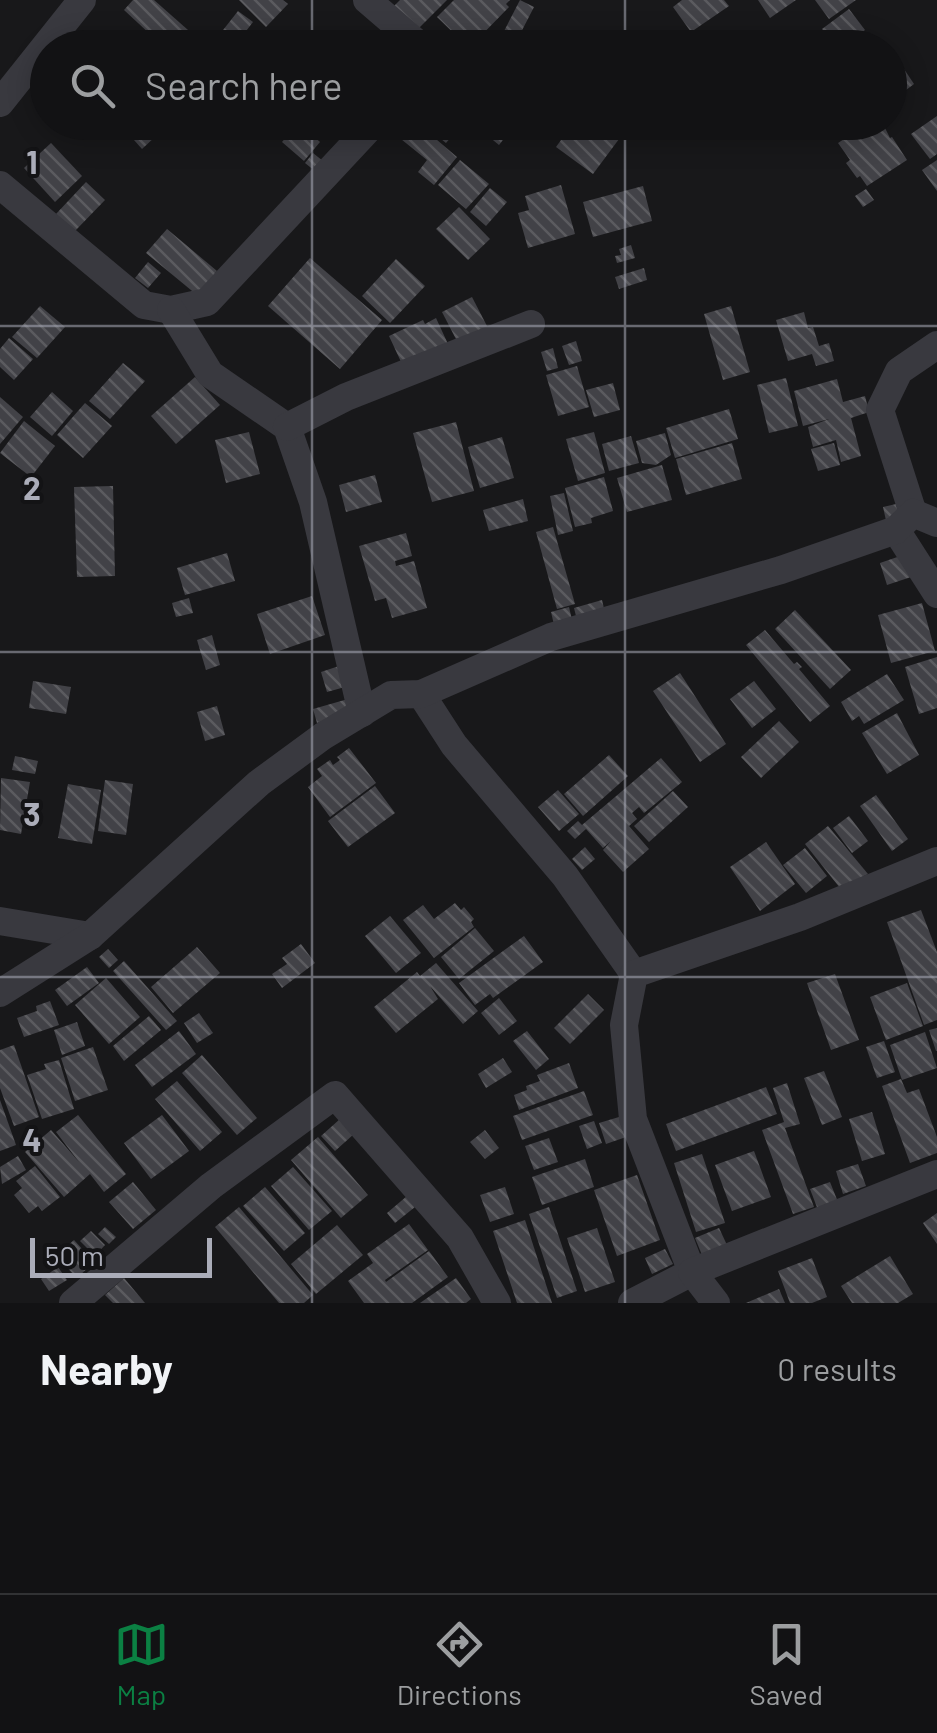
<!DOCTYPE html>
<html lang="en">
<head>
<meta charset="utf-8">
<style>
	:root { --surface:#121214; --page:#1b1b1d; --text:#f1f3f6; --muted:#9c9ea0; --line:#313234; --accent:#0b8043 }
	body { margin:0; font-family:Barlow,sans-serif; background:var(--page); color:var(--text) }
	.scale { position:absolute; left:30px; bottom:25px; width:182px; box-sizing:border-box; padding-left:10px; border:5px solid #abadb9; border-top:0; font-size:28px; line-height:35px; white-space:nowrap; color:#abadb9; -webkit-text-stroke:8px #131315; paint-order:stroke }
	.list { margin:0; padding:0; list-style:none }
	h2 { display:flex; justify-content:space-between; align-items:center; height:130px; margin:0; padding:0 40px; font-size:42px }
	h2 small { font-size:32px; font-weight:400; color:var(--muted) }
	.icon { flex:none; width:55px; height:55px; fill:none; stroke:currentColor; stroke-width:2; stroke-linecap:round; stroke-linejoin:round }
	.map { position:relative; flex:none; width:937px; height:1303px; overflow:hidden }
	.search { position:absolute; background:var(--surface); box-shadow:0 5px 25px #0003; left:30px; right:30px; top:30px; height:110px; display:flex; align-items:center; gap:25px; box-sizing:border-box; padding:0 35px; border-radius:55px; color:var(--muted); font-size:38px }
	.sheet { height:290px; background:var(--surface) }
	nav { display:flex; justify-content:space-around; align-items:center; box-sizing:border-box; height:140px; border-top:2px solid var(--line); background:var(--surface); font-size:28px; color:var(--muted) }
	nav a { display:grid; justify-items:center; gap:5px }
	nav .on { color:var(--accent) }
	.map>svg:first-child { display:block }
	.building { fill:url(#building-back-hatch) }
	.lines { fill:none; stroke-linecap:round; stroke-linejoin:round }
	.street { stroke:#39393f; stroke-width:28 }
	.grid { fill:none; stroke:#abadb9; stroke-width:2.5; stroke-opacity:0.55 }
	.grid-label { font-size:32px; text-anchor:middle; font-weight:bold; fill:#abadb9; stroke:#131315; stroke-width:8; stroke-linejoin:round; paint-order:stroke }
</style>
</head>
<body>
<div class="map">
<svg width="937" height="1303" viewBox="0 0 937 1303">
	<defs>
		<pattern id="building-back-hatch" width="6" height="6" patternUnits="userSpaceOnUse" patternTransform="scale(2.5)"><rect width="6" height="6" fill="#424247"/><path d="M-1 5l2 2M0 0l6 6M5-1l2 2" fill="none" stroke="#5b5b5f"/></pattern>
	</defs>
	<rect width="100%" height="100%" fill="#18181a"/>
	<g class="building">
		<polygon points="133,0 154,0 188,30 171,48 165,48 124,10"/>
		<polygon points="239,0 283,0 288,4 266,27"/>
		<polygon points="400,0 447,0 415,32 391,9"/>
		<polygon points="454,0 510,0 506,4 509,7 469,48 437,17"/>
		<polygon points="520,0 534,7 515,44 501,37"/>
		<polygon points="682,0 724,0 729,6 691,32 673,7"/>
		<polygon points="758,0 796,0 770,18"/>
		<polygon points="815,0 856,0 829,19"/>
		<polygon points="849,9 865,30 841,48 836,48 822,29"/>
		<polygon points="238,11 253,22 233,48 209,48"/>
		<polygon points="135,30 152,48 118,48"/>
		<polygon points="266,35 277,48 253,48"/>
		<polygon points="890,48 914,84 890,102"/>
		<polygon points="937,116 937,154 930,159 911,134"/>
		<polygon points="118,122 171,122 142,149"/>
		<polygon points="398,122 416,122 457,157 434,185 418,172 427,160 391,131"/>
		<polygon points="420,122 455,122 454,124 459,128 446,143"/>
		<polygon points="471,122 512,122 515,125 499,145"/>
		<polygon points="574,122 614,122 625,131 593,174 556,147"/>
		<polygon points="870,122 882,122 890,138 892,137 907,160 867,186 860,176 857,178 846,163 850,160 838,143"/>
		<polygon points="298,123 320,142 304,161 282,142"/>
		<polygon points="51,143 82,176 55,202 24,168"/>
		<polygon points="313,153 328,165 320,175 305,163"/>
		<polygon points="460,160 489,184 466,209 438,185"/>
		<polygon points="937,160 937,191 922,170"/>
		<polygon points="86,182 105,200 74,232 56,214"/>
		<polygon points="561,185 575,234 528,248 518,213 529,210 525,196"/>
		<polygon points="643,186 652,221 593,237 583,202"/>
		<polygon points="490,188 507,202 486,226 470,212"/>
		<polygon points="866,189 874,200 863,207 855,196"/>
		<polygon points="459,207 490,239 468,260 436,229"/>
		<polygon points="167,229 217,271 197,295 146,253"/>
		<polygon points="631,245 635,258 617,263 615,256 621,255 619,249"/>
		<polygon points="310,258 382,320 340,369 268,306"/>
		<polygon points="396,259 425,286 390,323 362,296"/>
		<polygon points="148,262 161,273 148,288 135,278"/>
		<polygon points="644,268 647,280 619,289 615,277"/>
		<polygon points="472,297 488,328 458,343 442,312"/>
		<polygon points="40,306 65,327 37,358 12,337"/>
		<polygon points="731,306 750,372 723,380 704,314"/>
		<polygon points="804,312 808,328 813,327 819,346 829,343 834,361 816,366 812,354 788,361 776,320"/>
		<polygon points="436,318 448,344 402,364 389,336 423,320 425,324"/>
		<polygon points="9,338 33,359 14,380 0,367 0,349"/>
		<polygon points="576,341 582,361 569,365 562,346"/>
		<polygon points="553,348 558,368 547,371 541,352"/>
		<polygon points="123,363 145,381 110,419 89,401"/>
		<polygon points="577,366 589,407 558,416 546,375"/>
		<polygon points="195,377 220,405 176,444 151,416"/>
		<polygon points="786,378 798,426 769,433 757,385"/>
		<polygon points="837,379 843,402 865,396 869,412 851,418 861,456 841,462 836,440 813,447 808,427 829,419 803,426 794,391"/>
		<polygon points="613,383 620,410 594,417 586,390"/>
		<polygon points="52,392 73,411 52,436 30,417"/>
		<polygon points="0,397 23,417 0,444"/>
		<polygon points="85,403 112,426 83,458 57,435"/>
		<polygon points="729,409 738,439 675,458 666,428"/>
		<polygon points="24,421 55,446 31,477 0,453"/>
		<polygon points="456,422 474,491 432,502 413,433"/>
		<polygon points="249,432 260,474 226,483 215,440"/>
		<polygon points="594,432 605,473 578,481 566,439"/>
		<polygon points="665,433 671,455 656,465 642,463 636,441"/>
		<polygon points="631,436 639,463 609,471 602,444"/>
		<polygon points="502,437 514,478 480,488 468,447"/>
		<polygon points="732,443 742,479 686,495 676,459"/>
		<polygon points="834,443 840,465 818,471 811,449"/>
		<polygon points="662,465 672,500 627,512 617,478"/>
		<polygon points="375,475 382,502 346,512 339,485"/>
		<polygon points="604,477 613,511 591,518 592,523 575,527 565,488"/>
		<polygon points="113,486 115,576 77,577 74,487"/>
		<polygon points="564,493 573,531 558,535 550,496"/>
		<polygon points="523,499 528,521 489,531 483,510"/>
		<polygon points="896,504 901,522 887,525 883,507"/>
		<polygon points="553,527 575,604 557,609 536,532"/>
		<polygon points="406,533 412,556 395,561 396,566 414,561 427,608 392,618 386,598 375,601 359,546"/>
		<polygon points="227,553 235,581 185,595 177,568"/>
		<polygon points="906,554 914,576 887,585 880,563"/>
		<polygon points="312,596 325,635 270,654 257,614"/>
		<polygon points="189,598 193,613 176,617 172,603"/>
		<polygon points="602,600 606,617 578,624 574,608"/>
		<polygon points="922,603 935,651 891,663 878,615"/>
		<polygon points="569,607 573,624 555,629 551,612"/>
		<polygon points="795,610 851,670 830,689 775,629"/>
		<polygon points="765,630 794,664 797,662 802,667 799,669 830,706 810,722 746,645"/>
		<polygon points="212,635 220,665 206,670 197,640"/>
		<polygon points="937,657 937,708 919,714 905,667"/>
		<polygon points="339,666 345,687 327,692 321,672"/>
		<polygon points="680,673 726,744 700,762 653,691"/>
		<polygon points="887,674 904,700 864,724 859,716 852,721 841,702"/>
		<polygon points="33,681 71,687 66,714 29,708"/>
		<polygon points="754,681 776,709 752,728 730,699"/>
		<polygon points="348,699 352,712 317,723 313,709"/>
		<polygon points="217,706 225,735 205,741 197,712"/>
		<polygon points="897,713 919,755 887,774 862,733"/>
		<polygon points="779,721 799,742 761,778 741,757"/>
		<polygon points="349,748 376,783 330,817 308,787 322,776 317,769 330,760 333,765 340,760 337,757"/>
		<polygon points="609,755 628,776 583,816 564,794"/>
		<polygon points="15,756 38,761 35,774 12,770"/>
		<polygon points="661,758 682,782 644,813 639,807 632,813 637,819 629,826 649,849 623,872 603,850 611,841 603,848 586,829 575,839 567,831 578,821 582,825"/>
		<polygon points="1,778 30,782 21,834 0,830"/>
		<polygon points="105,780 133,784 126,835 98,831"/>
		<polygon points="68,784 101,790 92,844 58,838"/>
		<polygon points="375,786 395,813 348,847 328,821"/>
		<polygon points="558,790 579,814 559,831 538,807"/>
		<polygon points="673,791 688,807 649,842 634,826"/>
		<polygon points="876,795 908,839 892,851 860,806"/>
		<polygon points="849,816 868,841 852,853 833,828"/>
		<polygon points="828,826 868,874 840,888 805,844"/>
		<polygon points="766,842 795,884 760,911 730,867"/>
		<polygon points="585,847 595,859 582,870 572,859"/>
		<polygon points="805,848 827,876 806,893 783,865"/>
		<polygon points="455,903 461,910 464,907 474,919 471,922 474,927 434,958 403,920 423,905 434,919"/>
		<polygon points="921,910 937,952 937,1020 924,1025 887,922"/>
		<polygon points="390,916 421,953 396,973 365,936"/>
		<polygon points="475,928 494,951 459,979 441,957"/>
		<polygon points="524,936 543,962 493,998 490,994 475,1005 459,983"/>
		<polygon points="301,944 315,963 282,988 272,974 287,964 282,958"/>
		<polygon points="197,947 220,973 173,1013 151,987"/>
		<polygon points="108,949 118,960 109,968 99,957"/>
		<polygon points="124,961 177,1021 166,1030 113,971"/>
		<polygon points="436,963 478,1011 463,1024 430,986 438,999 396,1033 374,1007 417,972 420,976"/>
		<polygon points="87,967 99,983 67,1006 55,990"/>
		<polygon points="835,974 859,1040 831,1050 807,983"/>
		<polygon points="106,978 140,1017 109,1044 75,1005"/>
		<polygon points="907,983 923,1026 886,1040 870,997"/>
		<polygon points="588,994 604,1010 570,1044 554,1028"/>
		<polygon points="499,998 517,1021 499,1035 481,1013"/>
		<polygon points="50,1001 59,1025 24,1037 17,1018 37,1011 36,1006"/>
		<polygon points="199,1013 213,1033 197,1043 184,1023"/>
		<polygon points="149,1016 161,1030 124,1061 113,1046"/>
		<polygon points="77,1022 85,1046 62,1055 54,1030"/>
		<polygon points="937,1028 937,1051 936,1051 929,1030"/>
		<polygon points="179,1031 196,1054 152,1087 135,1065"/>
		<polygon points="527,1031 549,1059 536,1070 513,1041"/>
		<polygon points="925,1032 937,1068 902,1080 890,1045"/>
		<polygon points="884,1041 895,1072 877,1078 866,1047"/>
		<polygon points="14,1045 39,1117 14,1126 0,1088 0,1050"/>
		<polygon points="93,1047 108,1090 75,1101 61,1058"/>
		<polygon points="202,1055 257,1118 237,1135 182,1073"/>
		<polygon points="503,1058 512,1072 486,1088 478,1074"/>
		<polygon points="59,1060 74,1109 42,1119 27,1075 46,1069 44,1064"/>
		<polygon points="569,1063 578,1088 519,1110 514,1095 527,1090 526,1086 540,1081 537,1075"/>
		<polygon points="824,1071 842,1117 822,1125 804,1078"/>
		<polygon points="901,1079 907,1093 919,1089 937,1137 937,1153 910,1163 882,1086"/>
		<polygon points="177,1081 222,1132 200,1151 155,1099"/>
		<polygon points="787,1083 800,1124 785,1128 814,1207 793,1214 762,1130 784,1122 773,1088"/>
		<polygon points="766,1087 777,1114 676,1151 666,1124"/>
		<polygon points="584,1091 593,1115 522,1140 513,1116"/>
		<polygon points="0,1100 16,1145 0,1151"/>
		<polygon points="872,1112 885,1154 862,1161 849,1119"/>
		<polygon points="78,1115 126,1174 104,1192 90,1174 64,1197 25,1152 51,1130 79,1162 56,1132"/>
		<polygon points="162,1115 189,1151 151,1179 124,1143"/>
		<polygon points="619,1117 626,1137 606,1144 599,1123"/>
		<polygon points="340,1119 354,1134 335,1151 321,1136"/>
		<polygon points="594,1121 602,1143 587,1149 579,1126"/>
		<polygon points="485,1130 499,1148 485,1159 470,1142"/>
		<polygon points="318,1137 368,1195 341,1218 291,1160"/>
		<polygon points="549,1138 558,1162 534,1170 525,1146"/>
		<polygon points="754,1151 771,1197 732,1211 715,1165"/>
		<polygon points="702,1154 725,1223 696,1232 674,1163"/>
		<polygon points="18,1156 26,1170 2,1184 0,1167"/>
		<polygon points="585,1159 594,1187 542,1205 532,1177"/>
		<polygon points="858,1164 866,1186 843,1194 836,1171"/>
		<polygon points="35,1166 60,1197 42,1211 38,1206 29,1213 14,1195 22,1188 16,1181"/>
		<polygon points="293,1167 332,1211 309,1230 271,1186"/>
		<polygon points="637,1175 660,1240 617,1256 594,1190"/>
		<polygon points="133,1182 156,1210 133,1229 109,1202"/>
		<polygon points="830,1182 838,1202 818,1210 810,1189"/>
		<polygon points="265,1187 305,1233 284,1251 243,1206"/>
		<polygon points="505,1187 514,1214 490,1222 480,1195"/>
		<polygon points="407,1196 415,1207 395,1223 387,1213"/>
		<polygon points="239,1207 313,1295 304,1303 279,1303 215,1227"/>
		<polygon points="549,1207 577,1291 557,1298 529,1214"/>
		<polygon points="937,1213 937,1244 923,1223"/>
		<polygon points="525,1220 552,1303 517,1303 493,1231"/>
		<polygon points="409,1224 428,1250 385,1280 386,1282 429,1251 448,1277 412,1303 364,1303 348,1281 373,1263 367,1254"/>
		<polygon points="337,1225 363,1255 316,1294 291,1264"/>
		<polygon points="105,1227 116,1237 109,1244 98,1234"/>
		<polygon points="597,1228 615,1282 585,1292 567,1238"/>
		<polygon points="719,1228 727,1245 702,1255 695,1238"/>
		<polygon points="91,1231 105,1245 95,1256 80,1241"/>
		<polygon points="74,1240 94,1262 77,1278 56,1256"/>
		<polygon points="665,1249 673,1264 652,1274 645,1258"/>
		<polygon points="890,1256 913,1294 898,1303 852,1303 841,1286"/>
		<polygon points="812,1258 827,1297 812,1303 790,1303 778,1271"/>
		<polygon points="58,1267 67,1280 49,1291 41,1279"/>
		<polygon points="124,1278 145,1303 113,1303 105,1295"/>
		<polygon points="456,1278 471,1299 466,1303 420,1303"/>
		<polygon points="779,1289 785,1303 746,1303"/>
	</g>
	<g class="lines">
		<g class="street">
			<polyline points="367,0 417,43 418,48"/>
			<polyline points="0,103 82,0"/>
			<polyline points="0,185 144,305 171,310 207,302 375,122"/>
			<polyline points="171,310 210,374 287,427 313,502 362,713"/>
			<polyline points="287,427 346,397 531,324"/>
			<polyline points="913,513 880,410 899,371 937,345"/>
			<polyline points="896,530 937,594"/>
			<polyline points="421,694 454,745 565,876 634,974"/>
			<polyline points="0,921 90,936"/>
			<polyline points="0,993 90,936 259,783 323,736 391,695 421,694 551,637 781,570 896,530 913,513 937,523"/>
			<polyline points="73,1303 211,1186 335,1095 460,1238 497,1303"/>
			<polyline points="632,1303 692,1272 633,1119 624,1025 634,974 800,917 937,861"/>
			<polyline points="716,1303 692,1272 937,1174"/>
		</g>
	</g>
	<path class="grid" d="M312 0V48M625 0V48M312 122V1303M625 122V1303M0 326H937M0 652H937M0 977H937"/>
	<g class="grid-label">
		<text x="32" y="174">1</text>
		<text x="32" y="500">2</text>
		<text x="32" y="826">3</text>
		<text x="32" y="1152">4</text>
	</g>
</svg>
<div class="scale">50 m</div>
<div class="search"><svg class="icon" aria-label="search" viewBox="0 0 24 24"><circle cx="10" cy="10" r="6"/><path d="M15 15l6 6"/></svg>Search here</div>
</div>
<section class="sheet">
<h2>Nearby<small>0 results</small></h2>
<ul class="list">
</ul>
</section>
<nav>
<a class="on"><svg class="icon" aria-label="map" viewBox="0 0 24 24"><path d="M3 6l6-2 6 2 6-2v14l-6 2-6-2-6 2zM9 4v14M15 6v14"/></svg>Map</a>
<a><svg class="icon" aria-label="directions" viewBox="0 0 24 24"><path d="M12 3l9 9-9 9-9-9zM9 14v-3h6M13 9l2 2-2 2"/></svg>Directions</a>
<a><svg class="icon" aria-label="saved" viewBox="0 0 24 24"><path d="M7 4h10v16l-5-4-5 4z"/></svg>Saved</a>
</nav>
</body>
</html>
